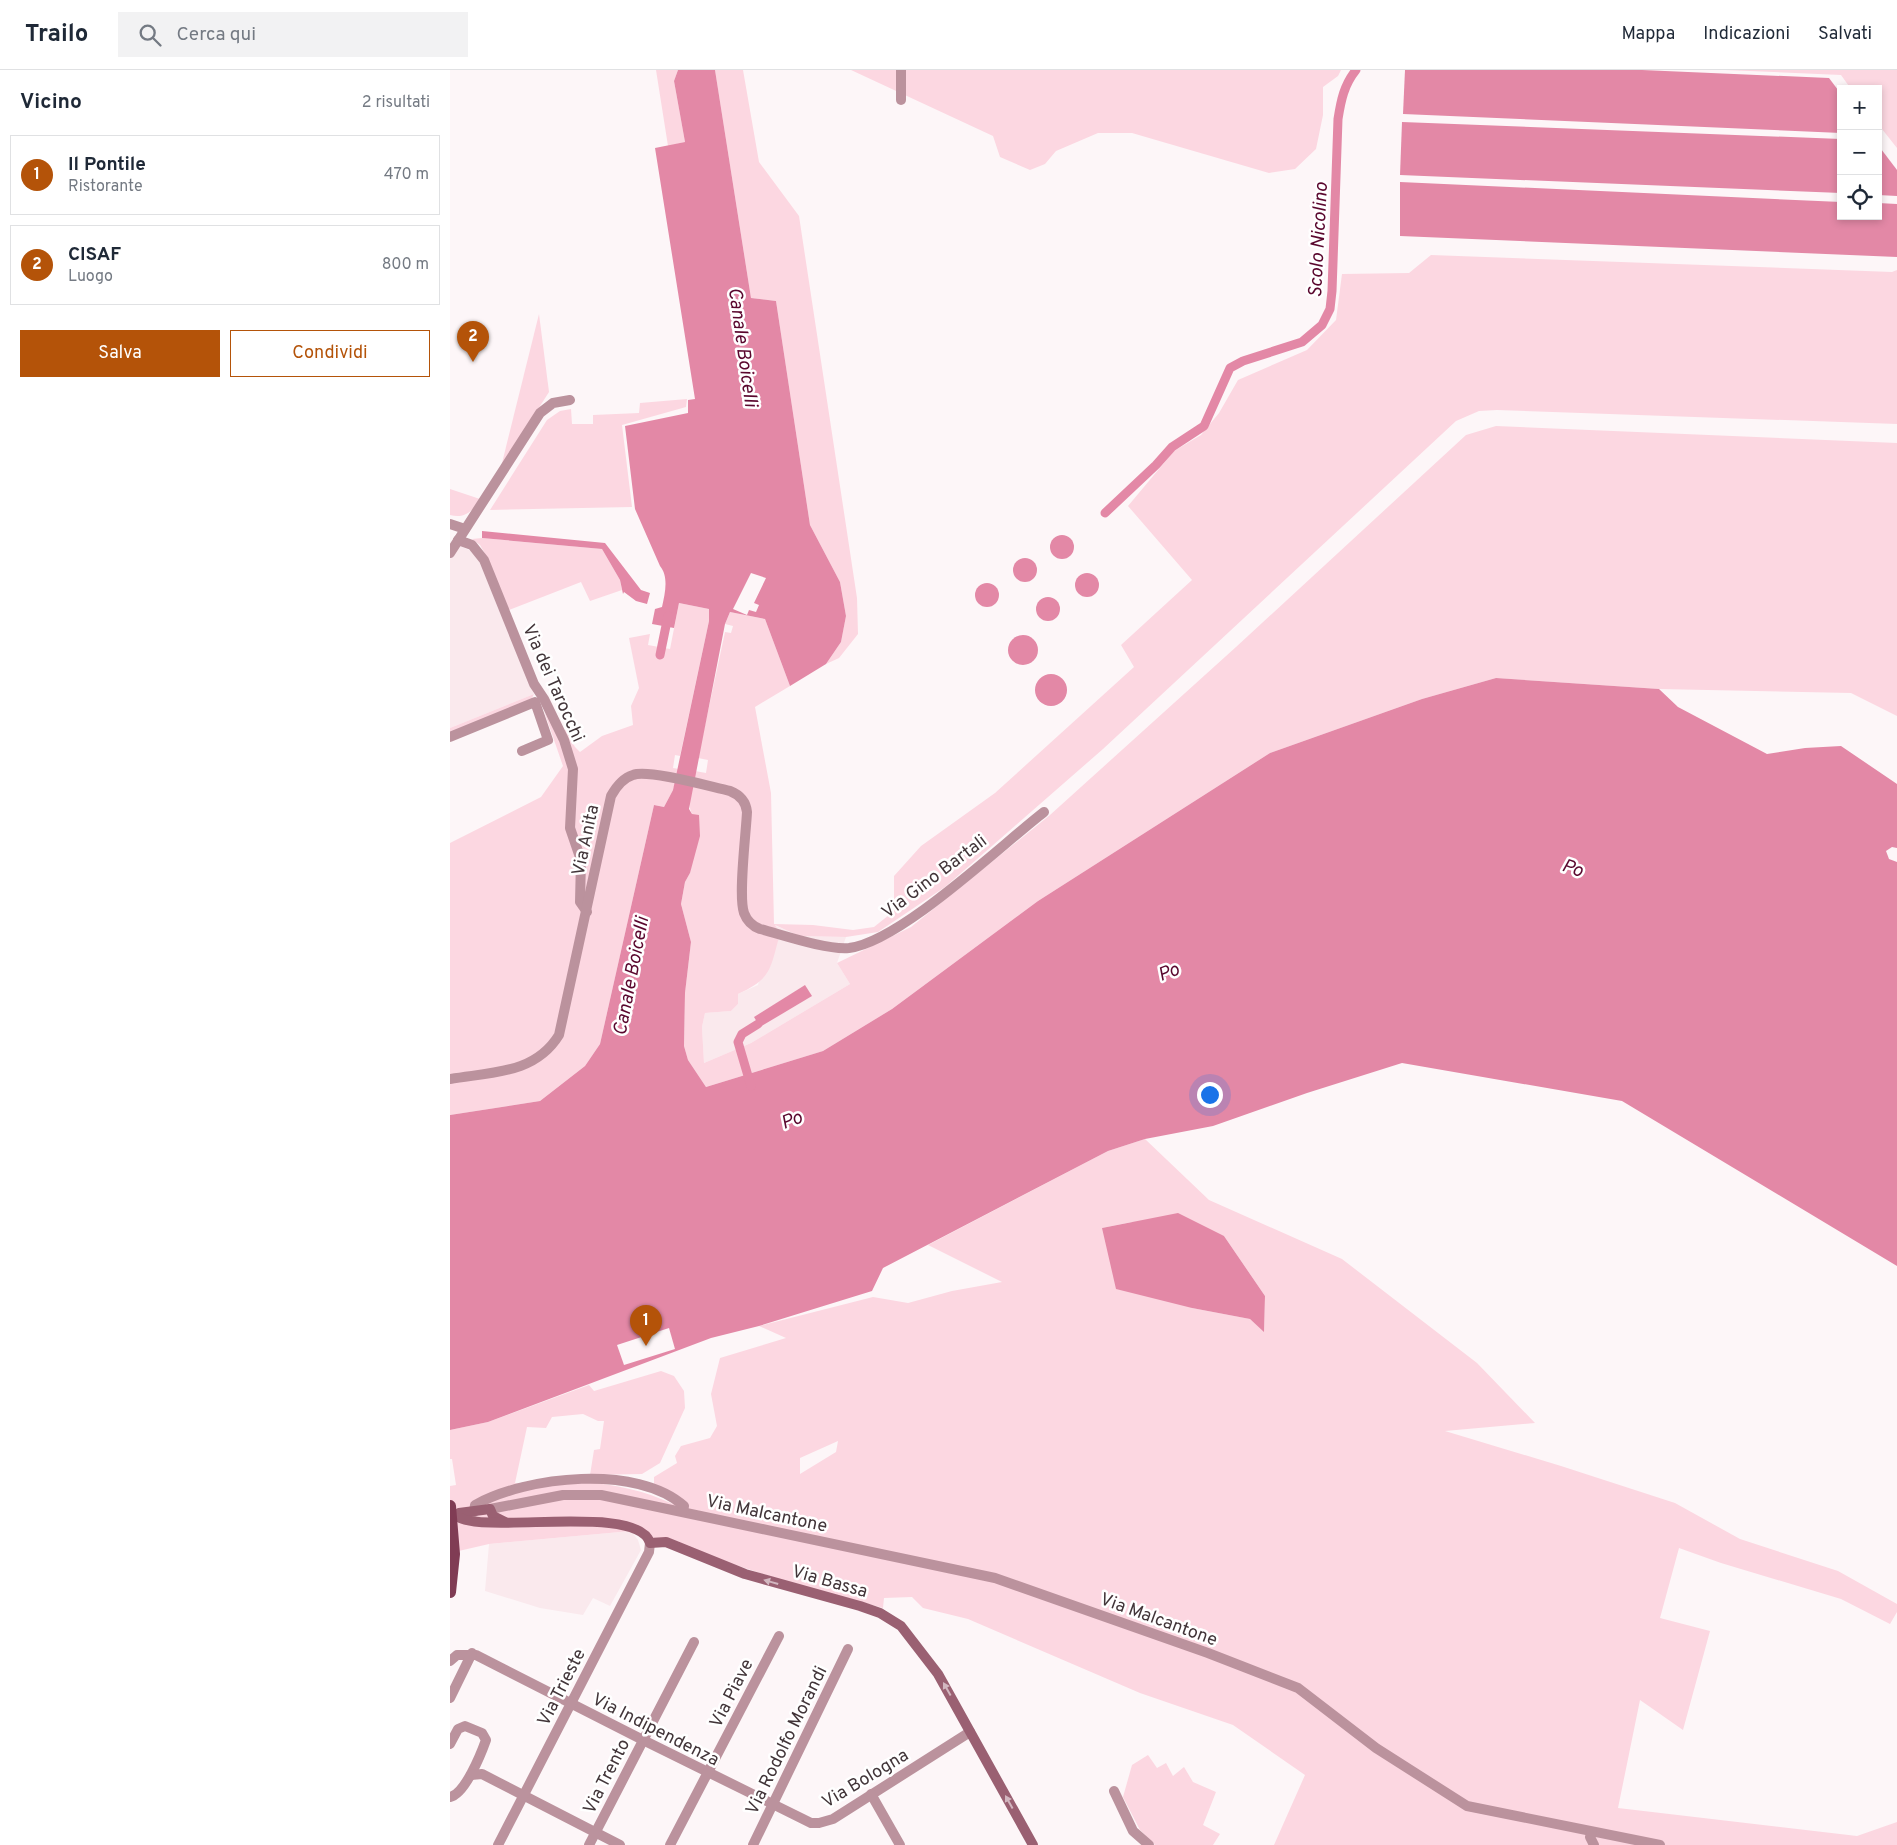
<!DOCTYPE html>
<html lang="it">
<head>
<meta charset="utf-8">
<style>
	:root { --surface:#fff; --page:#f2f2f3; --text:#1f2937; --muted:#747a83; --line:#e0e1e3; --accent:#b45309 }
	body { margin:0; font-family:Overpass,sans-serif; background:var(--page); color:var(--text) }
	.controls { position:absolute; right:15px; top:15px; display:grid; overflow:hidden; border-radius:0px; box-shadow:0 2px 8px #0003 }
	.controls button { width:45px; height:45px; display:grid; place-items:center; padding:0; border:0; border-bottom:1px solid var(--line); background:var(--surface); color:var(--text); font:25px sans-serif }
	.you { position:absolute; left:759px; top:1024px; width:18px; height:18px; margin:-12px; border:4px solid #fff; border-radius:50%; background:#1a73e8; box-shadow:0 0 0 8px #1a73e833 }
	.badge { display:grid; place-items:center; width:32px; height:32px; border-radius:50%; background:var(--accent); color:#fff; font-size:16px; font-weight:700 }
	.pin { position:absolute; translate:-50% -41px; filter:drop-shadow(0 1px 2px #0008) }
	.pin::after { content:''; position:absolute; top:26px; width:18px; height:15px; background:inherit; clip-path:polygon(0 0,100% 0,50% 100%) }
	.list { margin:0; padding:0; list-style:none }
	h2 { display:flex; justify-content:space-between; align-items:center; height:65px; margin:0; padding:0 20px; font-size:21px }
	h2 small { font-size:16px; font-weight:400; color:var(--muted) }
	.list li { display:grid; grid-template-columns:32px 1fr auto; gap:15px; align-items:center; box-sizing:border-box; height:80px; margin:0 10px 10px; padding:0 10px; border:1px solid var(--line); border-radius:0px }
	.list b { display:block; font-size:19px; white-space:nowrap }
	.list p { margin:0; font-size:16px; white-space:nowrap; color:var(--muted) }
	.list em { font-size:16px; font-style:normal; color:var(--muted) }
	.actions { display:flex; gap:10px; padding:15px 20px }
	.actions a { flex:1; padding:11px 0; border:1px solid var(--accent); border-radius:0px; text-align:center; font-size:18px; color:var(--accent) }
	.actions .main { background:var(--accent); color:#fff }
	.icon { flex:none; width:28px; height:28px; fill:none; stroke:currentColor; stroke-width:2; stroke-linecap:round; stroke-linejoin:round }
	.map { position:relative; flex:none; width:1447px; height:1775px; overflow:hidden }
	header { display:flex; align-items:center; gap:30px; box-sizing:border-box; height:70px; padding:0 25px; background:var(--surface); border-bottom:1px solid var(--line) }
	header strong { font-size:24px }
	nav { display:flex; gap:28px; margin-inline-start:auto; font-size:18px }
	.search { width:350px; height:45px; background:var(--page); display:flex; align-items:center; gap:12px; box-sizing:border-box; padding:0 18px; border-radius:0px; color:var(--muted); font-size:19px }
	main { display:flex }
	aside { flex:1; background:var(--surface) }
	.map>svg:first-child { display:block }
	.built { fill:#fae9ed }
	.green { fill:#fcd7e1; fill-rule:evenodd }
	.water { fill:#e388a6 }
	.pier { fill:#fdf6f8 }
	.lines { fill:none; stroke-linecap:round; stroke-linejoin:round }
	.canal { stroke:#e388a6; stroke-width:9 }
	.street { stroke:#bb929d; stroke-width:10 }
	.secondary { stroke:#9a6072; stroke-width:10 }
	.primary { stroke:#803c54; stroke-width:12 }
	.oneway { fill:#d2b7c0 }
	.labels { text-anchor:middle; stroke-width:5; stroke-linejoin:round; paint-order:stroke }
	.street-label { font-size:18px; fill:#423539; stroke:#fff }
	.water-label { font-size:19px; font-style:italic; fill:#5a072e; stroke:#fff }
</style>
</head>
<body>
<header>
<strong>Trailo</strong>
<div class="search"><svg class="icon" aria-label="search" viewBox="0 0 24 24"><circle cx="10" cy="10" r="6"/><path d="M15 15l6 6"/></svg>Cerca qui</div>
<nav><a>Mappa</a><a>Indicazioni</a><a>Salvati</a></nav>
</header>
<main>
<aside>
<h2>Vicino<small>2 risultati</small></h2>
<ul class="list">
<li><span class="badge">1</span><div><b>Il Pontile</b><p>Ristorante</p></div><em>470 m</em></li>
<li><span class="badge">2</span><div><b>CISAF</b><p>Luogo</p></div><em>800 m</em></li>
</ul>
<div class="actions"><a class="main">Salva</a><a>Condividi</a></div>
</aside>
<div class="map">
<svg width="1447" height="1775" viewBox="0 0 1447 1775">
	<rect width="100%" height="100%" fill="#fdf6f8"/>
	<g class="built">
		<polygon points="6,474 23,482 29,491 84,624 0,658 0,483"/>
		<polygon points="324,855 349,866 396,867 387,893 400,914 301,973 254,993 252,957 255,943 281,941 288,934 288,924 308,915"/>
		<polygon points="181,1461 188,1470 191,1480 160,1536 143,1528 133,1545 90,1538 35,1521 39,1474"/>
	</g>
	<g class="green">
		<polygon points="206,0 228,0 224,11 235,72 218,76"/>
		<polygon points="265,0 293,0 309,92 349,146 407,528 408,564 389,588 376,594 391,572 396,546 390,512 360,455 326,231 301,228"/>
		<polygon points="401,0 891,0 888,6 873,17 873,45 866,79 845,99 819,103 682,63 648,63 606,81 595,94 580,100 550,87 543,66"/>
		<polygon points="1275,0 1447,0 1447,78 1428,54 1428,19 1401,19 1391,5"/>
		<path d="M981 185 1442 202 1447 200V354L1047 340 1029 341 1006 351 653 679 495 817 428 862 396 867 349 866 325 855 330 864C320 898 323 908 288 924V934L281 941 255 943 252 957 254 993 301 973 400 914 387 893 461 857 600 745 786 577 1016 365 1046 356 1447 373V646L1401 623 1209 619 1046 608 972 629 820 683 588 831 442 939 373 981 256 1017 238 990 234 976 235 923 241 872 231 834 235 812 240 803 242 744C236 734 243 713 245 701L256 703 258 690 248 688 275 562 281 563 283 556 275 554 280 542 315 549 340 616 305 637 321 723 324 854 363 855 403 860 424 857 444 841V806L471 776 545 723 684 597 671 575 742 510 678 436 724 381 751 365 769 343 788 310 857 280 886 250 892 204 959 203Z"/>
		<polygon points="89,244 99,322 51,397"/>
		<polygon points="237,329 236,337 172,355 182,437 40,440 97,350 110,341 121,339 122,354 143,354 143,345 189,343 190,333"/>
		<path d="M0 419 30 429C23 441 15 449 0 445Z"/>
		<polygon points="32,468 152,479 170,510 172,520 140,531 131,512 59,540 34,482 30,475 22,469"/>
		<polygon points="229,533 259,539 259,551 230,686 225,685 223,698 229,699 223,720 214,737 204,735 150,974 135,996 90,1031 0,1045 0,773 91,727 113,696 94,641 108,664 116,660 125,677 130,682 152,666 183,655 181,636 189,618 179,568 200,564 198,575 220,579"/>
		<polygon points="84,624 80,632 0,664 0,658"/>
		<path d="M695 1069 759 1130 892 1189 1027 1293 1085 1353 995 1361 1111 1396 1225 1433 1290 1469 1388 1501 1447 1534V1542L1440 1554 1391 1529 1271 1493 1229 1478 1210 1548 1260 1561 1233 1660 1190 1630 1168 1738 1407 1766 1447 1752V1775H824L855 1705 783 1655 690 1623 518 1549 473 1538 462 1527 434 1528 433 1538 335 1511 181 1461 39 1474 0 1483V1416L6 1415 2 1389H0V1360L38 1352 139 1315 144 1321 211 1301 224 1306 234 1321 235 1338 210 1393 192 1404 140 1405 144 1380 150 1379 154 1351H148L133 1344 102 1347 96 1358 77 1357 65 1413C87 1415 111 1411 134 1412 165 1414 195 1421 223 1434L204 1414V1407L227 1393 225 1386 231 1376 260 1368 267 1356 261 1324 270 1288 336 1268 309 1256 423 1227 458 1233 502 1221 552 1212 478 1175 658 1081ZM682 1152 774 1166 815 1226 814 1261 800 1249 742 1238 652 1158ZM388 1371 386 1382 350 1404V1388Z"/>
		<polygon points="698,1685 707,1698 716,1693 723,1706 734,1697 743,1712 766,1722 753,1755 770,1764 763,1775 705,1775 690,1760 673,1727 682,1695"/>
	</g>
	<g class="water">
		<path d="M228 0H265L301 228 326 231 360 455 390 512 396 546 391 572 376 594 340 616 315 549 280 542 275 554 239 739 242 744 249 745 250 766 240 803 235 812 231 834 241 872 235 923 234 976 238 990 256 1017 373 981 442 939 588 831 820 683 972 629 1046 608 1209 619 1228 637 1317 684 1355 678 1391 676 1447 714V778L1442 777 1436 781 1439 789 1447 792V1196L1172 1031 952 993 857 1023 763 1056 695 1069 658 1081 433 1198 422 1221 309 1256 261 1268 38 1352 0 1360V1045L90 1031 135 996 150 974 204 735 214 737 223 720 259 551V539L229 533 224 558 202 554 205 539 212 537C215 523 219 507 210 496L185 439 175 356 238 343V330L245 329 205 78 235 72 224 11Z"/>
		<polygon points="955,0 1192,0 1379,8 1391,24 1391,63 953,44"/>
		<polygon points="952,52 1391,69 1391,123 950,105"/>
		<polygon points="1428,75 1447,100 1447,126 1428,125"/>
		<polygon points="950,112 1391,132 1391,146 1428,146 1428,133 1447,134 1447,187 950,166"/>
		<polygon points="32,461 155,473 191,520 200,523 197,534 186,531 174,522 173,524 170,510 152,479 32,468"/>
		<circle cx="612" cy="477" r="12"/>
		<circle cx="575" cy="500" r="12"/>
		<circle cx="637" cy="515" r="12"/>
		<circle cx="537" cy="525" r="12"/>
		<circle cx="598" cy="539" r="12"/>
		<circle cx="573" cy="580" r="15"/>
		<circle cx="601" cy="620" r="16"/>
		<polygon points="355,915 362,926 310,957 304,947"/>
		<polygon points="728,1143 774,1166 815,1226 814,1262 800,1249 742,1238 666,1219 652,1158"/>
	</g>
	<g class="pier">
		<polygon points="301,503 316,508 304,533 309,535 306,542 299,540 297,545 283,539"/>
		<polygon points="219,1258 225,1279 174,1295 167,1275"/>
	</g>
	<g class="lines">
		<g class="canal">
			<path d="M655 443 706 395 722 377 754 356 780 298 793 291 852 272 872 255 880 239 882 221 888 49C891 30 894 15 906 0"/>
			<polyline points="210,585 218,546"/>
			<polyline points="301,1016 288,972 292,964 308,954"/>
		</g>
		<g class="street">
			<polyline points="451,0 451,30"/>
			<polyline points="0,454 15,459"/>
			<polyline points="8,470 22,475 34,490 84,614 94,629 114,670 123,699 120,758 131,790 130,832 137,842"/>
			<polyline points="0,483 90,343 103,333 120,330"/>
			<polyline points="0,667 85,632 98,670 72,681"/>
			<path d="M0 1009C42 1002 85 1004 109 965L161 726C166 717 173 708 183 705 199 699 261 717 280 721 290 725 296 732 297 742 296 764 288 826 294 843 297 851 302 856 310 859 333 865 376 880 399 878 450 872 550 776 594 742"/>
			<polyline points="40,1439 113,1425 151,1425 545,1508 758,1583 848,1618 926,1678 1017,1736 1210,1775"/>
			<path d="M24 1442 25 1435C77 1406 187 1394 234 1436L233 1441"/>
			<polyline points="0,1591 7,1585 26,1585 193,1670 361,1753 369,1753 383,1749 520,1662"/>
			<polyline points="0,1628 22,1583"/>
			<path d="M0 1674 8 1659 15 1656 32 1663 36 1670C31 1684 15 1724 0 1727"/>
			<polyline points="21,1705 32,1704 170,1775"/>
			<polyline points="664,1721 683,1761 699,1775"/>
			<polyline points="421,1724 450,1775"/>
			<polyline points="1142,1762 1140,1767 1144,1775"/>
			<polyline points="48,1775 199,1482 200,1473"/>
			<polyline points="139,1775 244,1572"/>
			<polyline points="220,1775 329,1566"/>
			<polyline points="303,1775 398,1579"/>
		</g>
		<g class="secondary">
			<polyline points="2,1447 9,1443 40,1439 43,1446 55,1452"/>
			<path d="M10 1448C44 1463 189 1434 200 1473L216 1472 295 1504 410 1536 430 1543 451 1556 488 1604 583 1775"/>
		</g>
		<polyline class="primary" points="0,1436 4,1484 0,1522"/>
	</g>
	<defs><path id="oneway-solid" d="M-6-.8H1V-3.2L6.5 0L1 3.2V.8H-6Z" transform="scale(1.25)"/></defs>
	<g class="oneway">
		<use href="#oneway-solid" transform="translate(321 1512) rotate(-164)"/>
		<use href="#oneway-solid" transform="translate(497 1619) rotate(-119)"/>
		<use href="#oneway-solid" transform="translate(559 1732) rotate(-119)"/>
	</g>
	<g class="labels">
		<g class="street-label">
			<text transform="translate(104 613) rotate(66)" y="6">Via dei Tarocchi</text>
			<text transform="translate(135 770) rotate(-78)" y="6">Via Anita</text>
			<text transform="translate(484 806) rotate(-37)" y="6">Via Gino Bartali</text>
			<text transform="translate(317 1443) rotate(12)" y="6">Via Malcantone</text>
			<text transform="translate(380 1511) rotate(16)" y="6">Via Bassa</text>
			<text transform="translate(709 1549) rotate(20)" y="6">Via Malcantone</text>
			<text transform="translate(111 1617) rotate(-63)" y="6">Via Trieste</text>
			<text transform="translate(281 1623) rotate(-63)" y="6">Via Piave</text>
			<text transform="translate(206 1659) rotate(27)" y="6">Via Indipendenza</text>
			<text transform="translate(336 1670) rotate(-64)" y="6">Via Rodolfo Morandi</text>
			<text transform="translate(156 1706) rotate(-63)" y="6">Via Trento</text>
			<text transform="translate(415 1708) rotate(-31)" y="6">Via Bologna</text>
		</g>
		<g class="water-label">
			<text transform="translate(867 170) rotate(-87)" y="7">Scolo Nicolino</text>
			<text transform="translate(294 277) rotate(82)" y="7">Canale Boicelli</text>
			<text transform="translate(1123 797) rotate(19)" y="7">Po</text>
			<text transform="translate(718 901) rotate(-21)" y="7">Po</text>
			<text transform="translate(180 906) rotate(-79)" y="7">Canale Boicelli</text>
			<text transform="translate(341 1049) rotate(-21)" y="7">Po</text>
		</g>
	</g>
</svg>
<div class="controls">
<button>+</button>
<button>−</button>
<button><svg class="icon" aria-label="locate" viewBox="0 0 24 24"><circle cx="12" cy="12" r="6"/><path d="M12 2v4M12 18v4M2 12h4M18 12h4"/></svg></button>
</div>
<div class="you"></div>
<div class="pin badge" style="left:196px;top:1276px">1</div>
<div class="pin badge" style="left:23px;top:292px">2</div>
</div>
</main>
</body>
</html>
